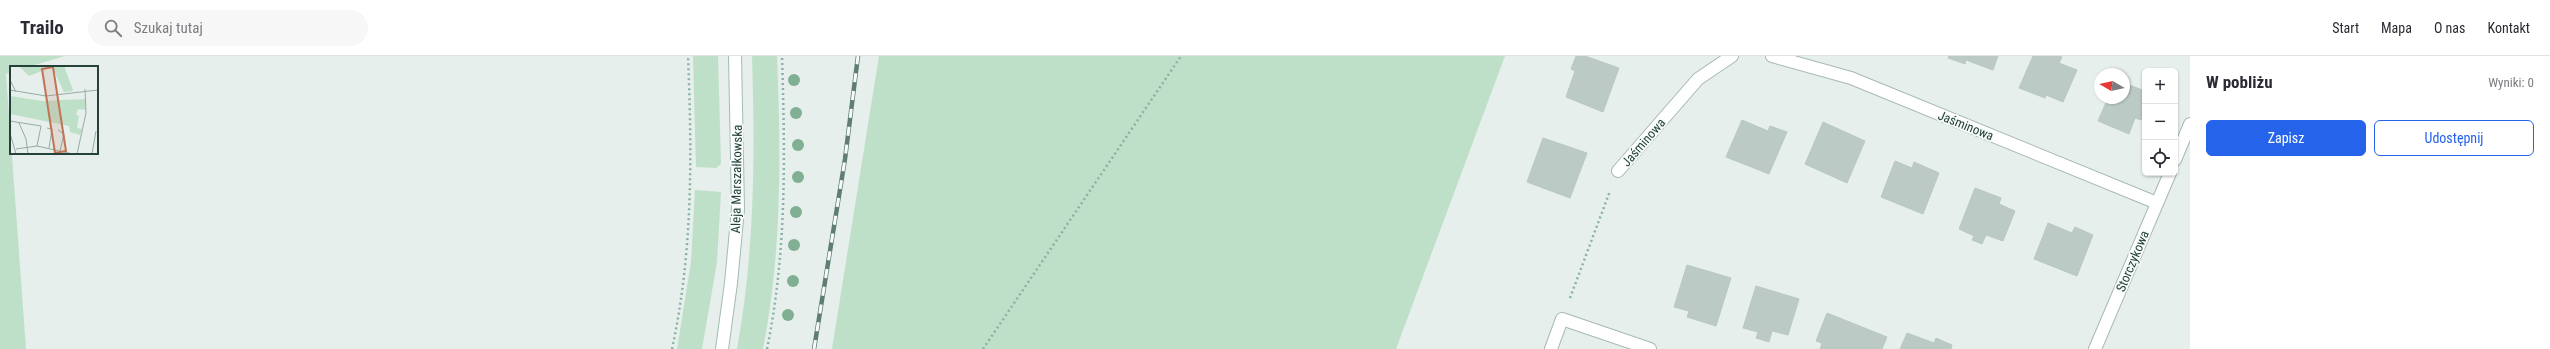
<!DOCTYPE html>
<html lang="pl">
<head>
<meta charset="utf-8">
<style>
	:root { --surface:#fff; --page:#f7f7f7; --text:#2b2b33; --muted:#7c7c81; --line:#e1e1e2; --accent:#2563eb }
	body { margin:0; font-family:"Roboto Condensed",sans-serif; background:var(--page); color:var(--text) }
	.controls { position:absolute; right:12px; top:12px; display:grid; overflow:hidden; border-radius:6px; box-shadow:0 1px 3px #0004 }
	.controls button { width:36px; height:36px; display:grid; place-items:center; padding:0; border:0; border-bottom:1px solid var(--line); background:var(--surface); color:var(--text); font:20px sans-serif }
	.compass { position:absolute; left:2094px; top:12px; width:36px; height:36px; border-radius:50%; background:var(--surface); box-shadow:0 1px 3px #0004; rotate:279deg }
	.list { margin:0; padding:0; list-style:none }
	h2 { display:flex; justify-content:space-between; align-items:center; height:52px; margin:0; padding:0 16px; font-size:17px }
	h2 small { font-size:13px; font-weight:400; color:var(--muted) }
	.actions { display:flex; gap:8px; padding:12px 16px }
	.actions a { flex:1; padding:9px 0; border:1px solid var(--accent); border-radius:6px; text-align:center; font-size:14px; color:var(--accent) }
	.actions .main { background:var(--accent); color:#fff }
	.icon { flex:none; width:22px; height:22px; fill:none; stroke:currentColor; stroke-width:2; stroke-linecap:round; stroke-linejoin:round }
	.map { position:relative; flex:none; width:2190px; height:293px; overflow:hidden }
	header { display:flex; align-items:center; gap:24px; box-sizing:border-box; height:56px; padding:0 20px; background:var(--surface); border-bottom:1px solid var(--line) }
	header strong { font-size:19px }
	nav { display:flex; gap:22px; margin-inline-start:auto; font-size:14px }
	.search { width:280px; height:36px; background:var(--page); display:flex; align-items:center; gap:10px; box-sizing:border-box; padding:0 14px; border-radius:22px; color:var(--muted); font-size:15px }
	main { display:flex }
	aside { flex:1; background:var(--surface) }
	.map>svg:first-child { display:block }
	.green { fill:#bfe0c8 }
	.building { fill:#bbcac4; stroke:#b8c9c2 }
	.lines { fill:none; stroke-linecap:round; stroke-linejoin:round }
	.minor-casing { stroke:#a8b8b2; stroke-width:14 }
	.secondary-casing { stroke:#a4bbb3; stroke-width:14 }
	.path { stroke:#86b3a5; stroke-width:2.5; stroke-dasharray:2 3; stroke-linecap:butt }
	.minor { stroke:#fff; stroke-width:12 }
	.secondary { stroke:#fff; stroke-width:12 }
	.rail-casing { stroke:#5f7d75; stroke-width:4.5 }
	.rail { stroke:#f7fbf9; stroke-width:3; stroke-dasharray:9; stroke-linecap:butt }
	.tree { fill:#80af93 }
	.labels { text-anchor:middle; stroke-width:3.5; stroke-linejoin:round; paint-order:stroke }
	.street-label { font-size:13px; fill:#24423a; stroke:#f7fbf9 }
	.inset-road { fill:none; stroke:#98aaa4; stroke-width:1 }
	.view { fill:#c07456; fill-opacity:0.15; stroke:#c07456; stroke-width:2 }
	.inset-edge { fill:none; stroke:#24423a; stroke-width:2 }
</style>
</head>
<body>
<header>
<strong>Trailo</strong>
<div class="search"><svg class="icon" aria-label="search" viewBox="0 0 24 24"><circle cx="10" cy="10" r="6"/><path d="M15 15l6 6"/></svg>Szukaj tutaj</div>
<nav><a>Start</a><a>Mapa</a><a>O nas</a><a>Kontakt</a></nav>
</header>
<main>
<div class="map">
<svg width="2190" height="293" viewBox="0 0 2190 293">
	<rect width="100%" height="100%" fill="#e6efeb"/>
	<g class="green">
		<polygon points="0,0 65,0 28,11 11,11 11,16 6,18 26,293 0,293"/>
		<polygon points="693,0 718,0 721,108 716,112 696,111"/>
		<path d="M752 0H777C781 99 782 196 763 293H737C755 194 755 100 752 0Z"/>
		<polygon points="879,0 1505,0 1396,293 832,293"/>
		<polygon points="695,134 721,136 717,206 702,293 677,293 691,206"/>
	</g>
	<g class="building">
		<polygon points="1576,0 1585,0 1619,12 1603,56 1566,41 1575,15 1571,13"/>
		<polygon points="1949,0 1998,0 1993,14 1966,4 1965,8 1948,2"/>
		<polygon points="2033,0 2059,0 2062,1 2059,7 2077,14 2063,46 2046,39 2045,42 2019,32"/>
		<polygon points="2124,27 2145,35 2145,54 2141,64 2135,62 2129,78 2098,65 2108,42 2124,42"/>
		<polygon points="1742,64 1768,75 1770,70 1787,76 1769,118 1726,101"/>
		<polygon points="1823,66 1865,85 1847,127 1805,108"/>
		<polygon points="1543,82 1587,97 1570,142 1527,126"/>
		<polygon points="1895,105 1912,112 1914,106 1939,117 1923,158 1881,141"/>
		<polygon points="1975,132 2001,142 1999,148 2015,155 2003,185 1986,179 1982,188 1972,184 1974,180 1959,173"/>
		<polygon points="2048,167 2072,177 2075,171 2093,179 2077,220 2034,203"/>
		<polygon points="1687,209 1731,222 1716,270 1687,261 1689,255 1674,251"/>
		<polygon points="1756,230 1799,243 1788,279 1772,275 1769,286 1756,282 1758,276 1743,272"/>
		<polygon points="1827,257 1887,281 1882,293 1820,293 1822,287 1816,285"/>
		<polygon points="1907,277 1934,287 1936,282 1952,289 1951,293 1900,293"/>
	</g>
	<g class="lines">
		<g class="minor-casing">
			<g id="minor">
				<polyline points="1772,0 1851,22 2157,147"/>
				<polyline points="2175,104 2190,68"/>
				<polyline points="1618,115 1698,23 1732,0"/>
				<polyline points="1551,293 1562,263 1650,293"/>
				<polyline points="2095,293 2170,117"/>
			</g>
		</g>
		<g class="secondary-casing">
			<polyline id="secondary" points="722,293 731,227 738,153 735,0"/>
		</g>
		<g class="path">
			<polyline points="1570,242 1610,135"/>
			<path d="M672 293C693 196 692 98 688 0"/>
			<path d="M767 293C787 196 785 98 782 0"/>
			<polyline points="983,293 1181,0"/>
		</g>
		<use href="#minor" class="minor"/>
		<use href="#secondary" class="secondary"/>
		<g class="rail-casing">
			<polyline id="rail" points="814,293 845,103 858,0"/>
		</g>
		<use href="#rail" class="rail"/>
	</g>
	<g class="tree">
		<circle cx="794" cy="24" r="6"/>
		<circle cx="796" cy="57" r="6"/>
		<circle cx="798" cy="89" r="6"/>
		<circle cx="798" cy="121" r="6"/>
		<circle cx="796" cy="156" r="6"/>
		<circle cx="794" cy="189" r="6"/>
		<circle cx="793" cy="225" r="6"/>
		<circle cx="788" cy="259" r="6"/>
	</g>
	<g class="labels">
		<g class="street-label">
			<text transform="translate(1966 69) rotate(22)" y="5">Jaśminowa</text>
			<text transform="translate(1643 86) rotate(-49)" y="5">Jaśminowa</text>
			<text transform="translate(736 123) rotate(-89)" y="5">Aleja Marszałkowska</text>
			<text transform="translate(2132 205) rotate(-67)" y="5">Storczykowa</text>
		</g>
	</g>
	<g transform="translate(10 10)">
		<rect width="88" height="88" fill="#e6efeb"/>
		<path d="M9 0H54L63 24 61 25H65L54 26 42 1 19 10ZM0 30 32 35 75 33 76 44 68 43 66 49 69 50 67 62 72 63 70 69 60 66 59 60 0 48Z" fill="#bfe0c8"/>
		<path class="inset-road" d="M0 14 6 26M0 24 36 30 88 24M0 55 31 60 27 80M9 57 16 73 18 88M37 62 42 63 39 82M48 64 54 68 50 85M0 67 6 88M6 83 27 80 63 88M67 88 76 47 75 23M82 88 86 65"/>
		<path class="view" d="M43 1 56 85 45 87 32 3Z"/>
		<rect width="88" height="88" class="inset-edge"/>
	</g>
</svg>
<div class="controls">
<button>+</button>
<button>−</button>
<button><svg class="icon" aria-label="locate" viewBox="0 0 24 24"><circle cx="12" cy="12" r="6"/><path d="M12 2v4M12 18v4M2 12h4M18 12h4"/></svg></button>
</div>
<svg class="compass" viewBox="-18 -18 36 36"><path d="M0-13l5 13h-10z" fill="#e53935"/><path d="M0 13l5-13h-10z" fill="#7c7c81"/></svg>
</div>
<aside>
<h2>W pobliżu<small>Wyniki: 0</small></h2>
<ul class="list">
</ul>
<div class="actions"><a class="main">Zapisz</a><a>Udostępnij</a></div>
</aside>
</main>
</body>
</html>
